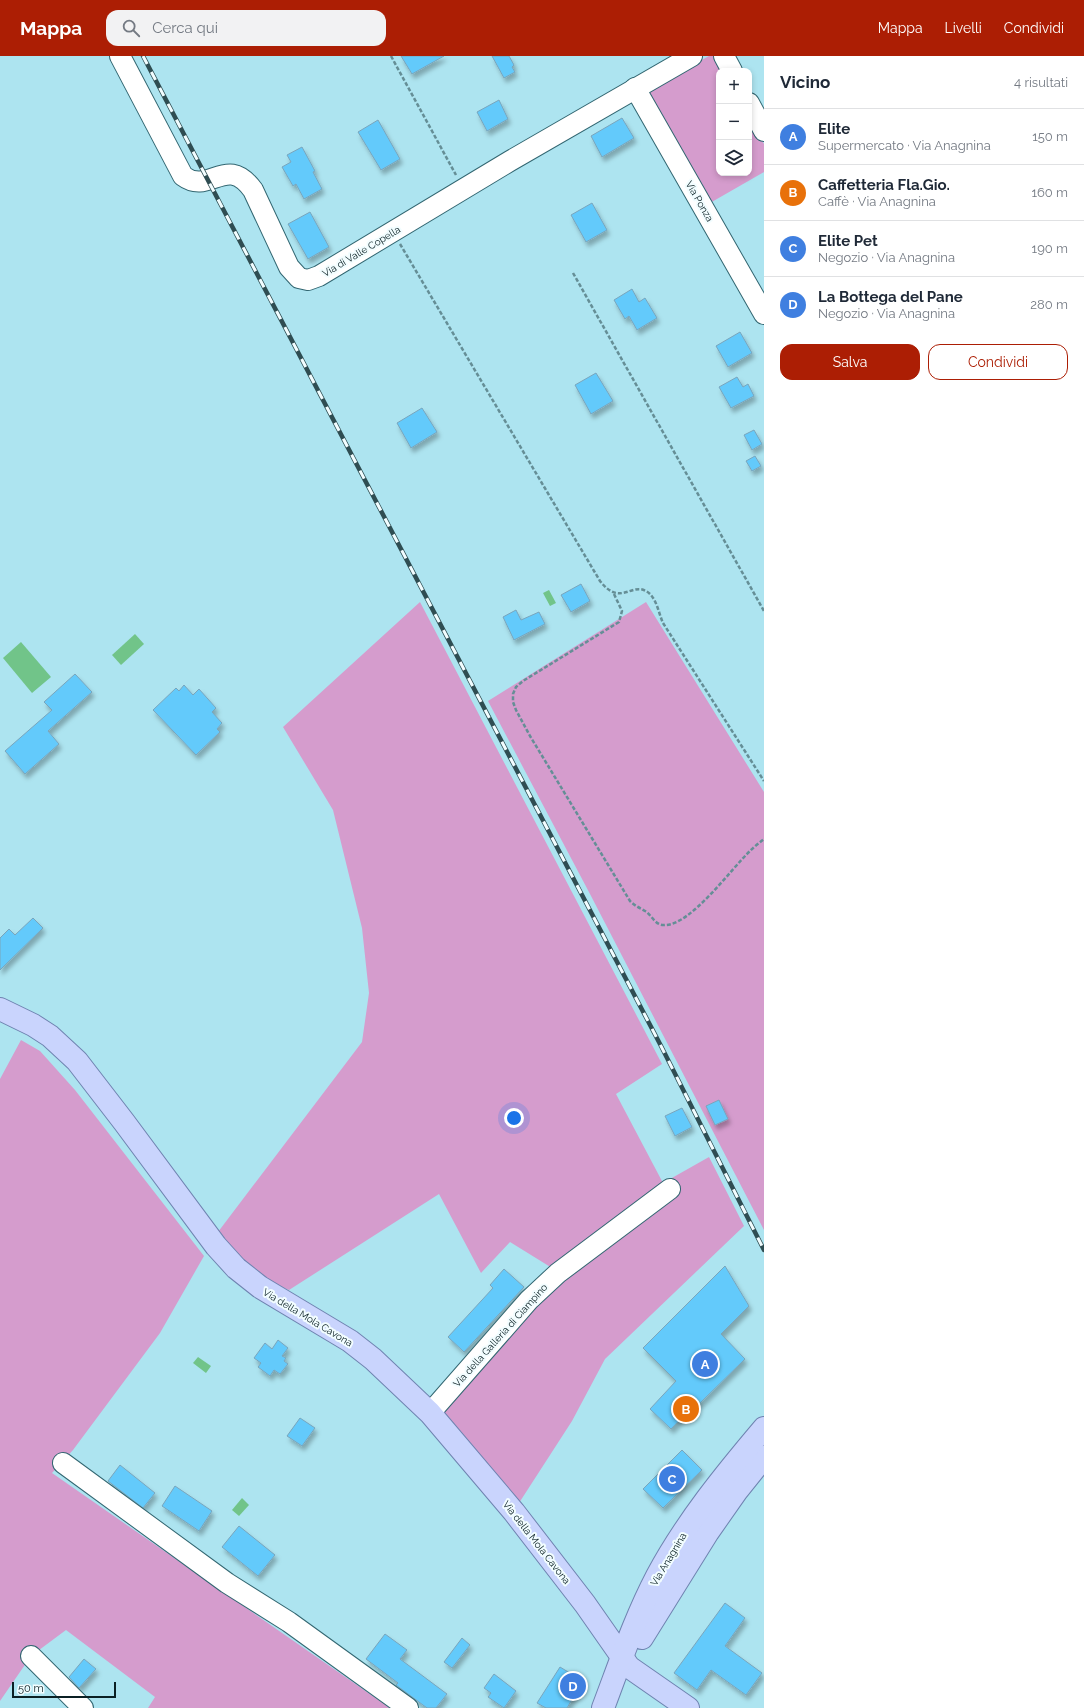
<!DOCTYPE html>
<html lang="it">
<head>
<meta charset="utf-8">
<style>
	:root { --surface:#fff; --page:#f2f2f3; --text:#1f2937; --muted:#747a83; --line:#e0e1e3; --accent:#ac1e04 }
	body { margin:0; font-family:Raleway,sans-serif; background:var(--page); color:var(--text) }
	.controls { position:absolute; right:12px; top:12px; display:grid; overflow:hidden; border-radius:8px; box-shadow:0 2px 6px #0003 }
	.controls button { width:36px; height:36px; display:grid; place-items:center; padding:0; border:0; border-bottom:1px solid var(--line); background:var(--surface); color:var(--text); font:20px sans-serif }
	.scale { position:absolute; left:12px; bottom:10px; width:104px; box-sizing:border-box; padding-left:4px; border:2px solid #0a2024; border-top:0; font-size:11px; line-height:14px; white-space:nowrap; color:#0a2024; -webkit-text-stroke:3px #f2fdff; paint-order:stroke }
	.you { position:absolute; left:514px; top:1062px; width:14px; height:14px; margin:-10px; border:3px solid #fff; border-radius:50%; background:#1a73e8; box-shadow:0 0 0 6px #1a73e833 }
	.badge { display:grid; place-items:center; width:26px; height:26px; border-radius:50%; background:var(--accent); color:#fff; font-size:13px; font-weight:700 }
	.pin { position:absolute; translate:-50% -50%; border:2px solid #fff; box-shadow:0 1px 4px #0006 }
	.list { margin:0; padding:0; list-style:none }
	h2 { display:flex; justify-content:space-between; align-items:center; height:52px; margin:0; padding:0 16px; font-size:17px }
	h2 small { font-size:13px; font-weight:400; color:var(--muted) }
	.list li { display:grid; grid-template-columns:26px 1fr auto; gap:12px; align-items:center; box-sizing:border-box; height:56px; padding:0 16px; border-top:1px solid var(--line) }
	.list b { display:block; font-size:15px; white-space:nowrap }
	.list p { margin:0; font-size:13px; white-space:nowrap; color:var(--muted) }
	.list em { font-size:13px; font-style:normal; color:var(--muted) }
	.actions { display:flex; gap:8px; padding:12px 16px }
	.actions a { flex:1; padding:9px 0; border:1px solid var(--accent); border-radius:12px; text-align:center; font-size:14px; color:var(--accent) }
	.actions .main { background:var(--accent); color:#fff }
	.icon { flex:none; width:22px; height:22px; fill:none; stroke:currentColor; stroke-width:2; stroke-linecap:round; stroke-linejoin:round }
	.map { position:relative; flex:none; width:764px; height:1652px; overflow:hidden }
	header { display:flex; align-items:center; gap:24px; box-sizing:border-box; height:56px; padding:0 20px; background:var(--accent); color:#fff }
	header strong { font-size:19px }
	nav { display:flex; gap:22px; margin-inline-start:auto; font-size:14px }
	.search { width:280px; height:36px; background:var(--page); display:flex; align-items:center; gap:10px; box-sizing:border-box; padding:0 14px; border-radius:12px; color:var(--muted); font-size:15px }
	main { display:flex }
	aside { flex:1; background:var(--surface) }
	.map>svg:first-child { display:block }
	.green { fill:#d59ccd }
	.water { fill:#71c489 }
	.building { fill:#64cafb; stroke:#79a5bc; filter:url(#shadow) }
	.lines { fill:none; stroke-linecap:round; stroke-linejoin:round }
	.minor-casing { stroke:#326671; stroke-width:22 }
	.major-casing { stroke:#6f83b0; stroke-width:24 }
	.path { stroke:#658e96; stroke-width:2.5; stroke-dasharray:4 2; stroke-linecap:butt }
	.minor { stroke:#fff; stroke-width:20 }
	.major { stroke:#c9d4fd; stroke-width:22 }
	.rail-casing { stroke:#2f4d52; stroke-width:4.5 }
	.rail { stroke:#f2fdff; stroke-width:3; stroke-dasharray:9; stroke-linecap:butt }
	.labels { text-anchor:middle; stroke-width:4; stroke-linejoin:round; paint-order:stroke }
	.street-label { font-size:10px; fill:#0a2024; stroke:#f2fdff }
</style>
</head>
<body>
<header>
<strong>Mappa</strong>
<div class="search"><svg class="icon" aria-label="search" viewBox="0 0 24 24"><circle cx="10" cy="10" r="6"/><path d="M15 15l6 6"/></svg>Cerca qui</div>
<nav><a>Mappa</a><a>Livelli</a><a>Condividi</a></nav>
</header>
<main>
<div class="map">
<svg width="764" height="1652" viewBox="0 0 764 1652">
	<defs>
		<filter id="shadow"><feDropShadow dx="2.5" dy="4.5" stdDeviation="2" flood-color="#0004"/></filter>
	</defs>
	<rect width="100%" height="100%" fill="#ade4f0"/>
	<g class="green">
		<polygon points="709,0 715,0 723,15 719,15 719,117 749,117 749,61 764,88 764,116 710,147 647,35"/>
		<polygon points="420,546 662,1008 616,1038 663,1127 709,1101 744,1170 605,1303 572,1365 519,1447 440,1357 528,1254 565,1220 510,1186 481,1217 439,1138 289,1234 263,1223 244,1209 218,1176 362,986 369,937 362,872 333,754 283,671"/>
		<polygon points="646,546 764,736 764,1174 590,838 488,645"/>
		<polygon points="21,984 40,995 75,1034 204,1200 160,1277 73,1394 52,1417 390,1652 148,1652 155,1641 66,1574 31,1600 0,1645 0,1023"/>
	</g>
	<g class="water">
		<polygon points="549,534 556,547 550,550 543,537"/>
		<polygon points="135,578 144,588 121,609 112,599"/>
		<polygon points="21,586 51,621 32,637 3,602"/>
		<polygon points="198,1301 211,1310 206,1317 193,1307"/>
		<polygon points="242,1442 249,1449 239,1460 232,1454"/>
	</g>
	<g class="building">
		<polygon points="401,0 444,0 412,18"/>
		<polygon points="492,0 509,0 514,9 512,11 515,16 504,22"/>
		<polygon points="499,44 508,63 487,75 477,56"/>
		<polygon points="622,62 634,82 602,101 591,80"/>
		<polygon points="378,64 400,103 381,114 358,76"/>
		<polygon points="302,91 315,115 313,116 322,133 304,143 296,128 293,130 282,111 291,106 287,99"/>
		<polygon points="592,147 607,174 586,186 571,159"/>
		<polygon points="310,156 329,191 308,203 288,168"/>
		<polygon points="632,233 639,246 645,242 657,262 637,274 629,260 625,263 614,244"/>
		<polygon points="740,276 752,297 728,311 716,290"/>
		<polygon points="596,317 613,345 591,358 575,329"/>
		<polygon points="737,321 743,331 748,328 754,340 731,352 719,331"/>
		<polygon points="422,352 437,376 411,392 397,367"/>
		<polygon points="754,374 762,388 752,394 744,379"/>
		<polygon points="755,400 761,410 752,415 746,405"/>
		<polygon points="581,528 590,545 571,556 561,539"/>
		<polygon points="516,554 521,564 539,556 545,568 514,584 503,561"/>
		<polygon points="75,618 92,636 48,675 59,688 25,718 5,695 52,654 44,646"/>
		<polygon points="184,629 193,639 199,633 216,652 212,656 222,667 217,673 220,676 196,699 153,654 176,632 179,635"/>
		<polygon points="33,862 43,872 0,914 0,882 9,873 15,879"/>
		<polygon points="719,1044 728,1063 715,1069 706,1050"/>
		<polygon points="682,1052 692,1071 675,1080 665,1060"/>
		<polygon points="725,1210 749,1250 721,1278 745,1303 699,1348 697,1346 671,1373 650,1353 676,1325 643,1292"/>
		<polygon points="504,1213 524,1231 464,1296 448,1281 493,1232 490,1229"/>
		<polygon points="278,1284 288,1292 282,1300 286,1302 284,1305 288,1308 280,1318 274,1314 270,1320 258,1311 261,1307 254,1302 265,1287 272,1293"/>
		<polygon points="300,1362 315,1372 302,1390 287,1380"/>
		<polygon points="682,1394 702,1414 663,1452 643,1433"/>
		<polygon points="120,1409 155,1437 143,1452 108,1425"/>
		<polygon points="175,1430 212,1455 199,1475 162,1450"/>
		<polygon points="239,1470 275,1499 258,1520 222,1491"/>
		<polygon points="725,1547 745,1562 725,1590 762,1617 746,1639 711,1614 697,1634 674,1617"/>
		<polygon points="385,1578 407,1594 400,1603 447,1638 436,1652 427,1652 396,1629 398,1627 366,1603"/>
		<polygon points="462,1582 470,1589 452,1612 444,1606"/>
		<polygon points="84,1603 96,1613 79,1632 69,1621"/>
		<polygon points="560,1611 583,1625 567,1652 546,1652 537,1647"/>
		<polygon points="494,1618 516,1635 504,1652 488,1641 491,1637 484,1632"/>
	</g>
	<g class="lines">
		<g class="minor-casing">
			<g id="minor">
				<path d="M120 0 183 120C210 140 226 97 253 134L289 211 299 222 308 224 319 220 510 105 692 0"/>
				<polyline points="724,0 732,15"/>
				<polyline points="635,32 764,258"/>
				<polyline points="749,47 764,75"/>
				<polyline points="430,1357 529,1244 558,1217 670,1133"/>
				<polyline points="63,1407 227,1527 289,1566 408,1652"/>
				<polyline points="31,1600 83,1652"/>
			</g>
		</g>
		<g class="major-casing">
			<g id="major">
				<polyline points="0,953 33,969 50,980 77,1005 124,1066 216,1190 236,1212 260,1231 350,1285 373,1303 430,1357 514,1456 585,1548 629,1611 688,1652"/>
				<polyline points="642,1582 708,1476 736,1436 764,1401"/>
				<path d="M603 1652C620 1607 635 1562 657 1520 686 1466 725 1418 764 1372"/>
			</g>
		</g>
		<g class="path">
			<polyline points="391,0 456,119"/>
			<path d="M400 188 600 525C622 553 633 522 650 538 657 545 659 558 663 567L764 725"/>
			<polyline points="573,217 764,555"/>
			<path d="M614 538 622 555 619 566 523 625 516 631 513 638V646L516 654 530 680 630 845C635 850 640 852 645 855 652 859 655 870 665 869 691 869 731 813 750 795 754 791 759 787 764 783"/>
		</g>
		<use href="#minor" class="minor"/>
		<use href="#major" class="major"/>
		<g class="rail-casing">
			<polyline id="rail" points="143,0 660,988 764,1194"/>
		</g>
		<use href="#rail" class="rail"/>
	</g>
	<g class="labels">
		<g class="street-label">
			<text transform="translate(700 145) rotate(60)" y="4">Via Ponza</text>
			<text transform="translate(361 195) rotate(-31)" y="4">Via di Valle Copella</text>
			<text transform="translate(308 1261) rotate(31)" y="4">Via della Mola Cavona</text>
			<text transform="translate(500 1279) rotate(-48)" y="4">Via della Galleria di Ciampino</text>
			<text transform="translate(537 1486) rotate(52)" y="4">Via della Mola Cavona</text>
			<text transform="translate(668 1503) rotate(-59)" y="4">Via Anagnina</text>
		</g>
	</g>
</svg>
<div class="controls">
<button>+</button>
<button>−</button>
<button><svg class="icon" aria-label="layers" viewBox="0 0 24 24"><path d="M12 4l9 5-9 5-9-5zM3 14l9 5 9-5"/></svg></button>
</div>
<div class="scale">50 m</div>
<div class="you"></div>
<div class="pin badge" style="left:705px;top:1308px;background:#3f7fe0">A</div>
<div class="pin badge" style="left:686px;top:1353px;background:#e8710a">B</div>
<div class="pin badge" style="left:672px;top:1423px;background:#3f7fe0">C</div>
<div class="pin badge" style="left:573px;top:1630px;background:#3f7fe0">D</div>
</div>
<aside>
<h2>Vicino<small>4 risultati</small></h2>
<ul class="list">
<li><span class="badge" style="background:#3f7fe0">A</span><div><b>Elite</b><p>Supermercato · Via Anagnina</p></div><em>150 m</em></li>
<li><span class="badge" style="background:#e8710a">B</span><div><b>Caffetteria Fla.Gio.</b><p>Caffè · Via Anagnina</p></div><em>160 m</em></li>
<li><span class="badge" style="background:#3f7fe0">C</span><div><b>Elite Pet</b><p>Negozio · Via Anagnina</p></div><em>190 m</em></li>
<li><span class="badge" style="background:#3f7fe0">D</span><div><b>La Bottega del Pane</b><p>Negozio · Via Anagnina</p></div><em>280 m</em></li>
</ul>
<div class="actions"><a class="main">Salva</a><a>Condividi</a></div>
</aside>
</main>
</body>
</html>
